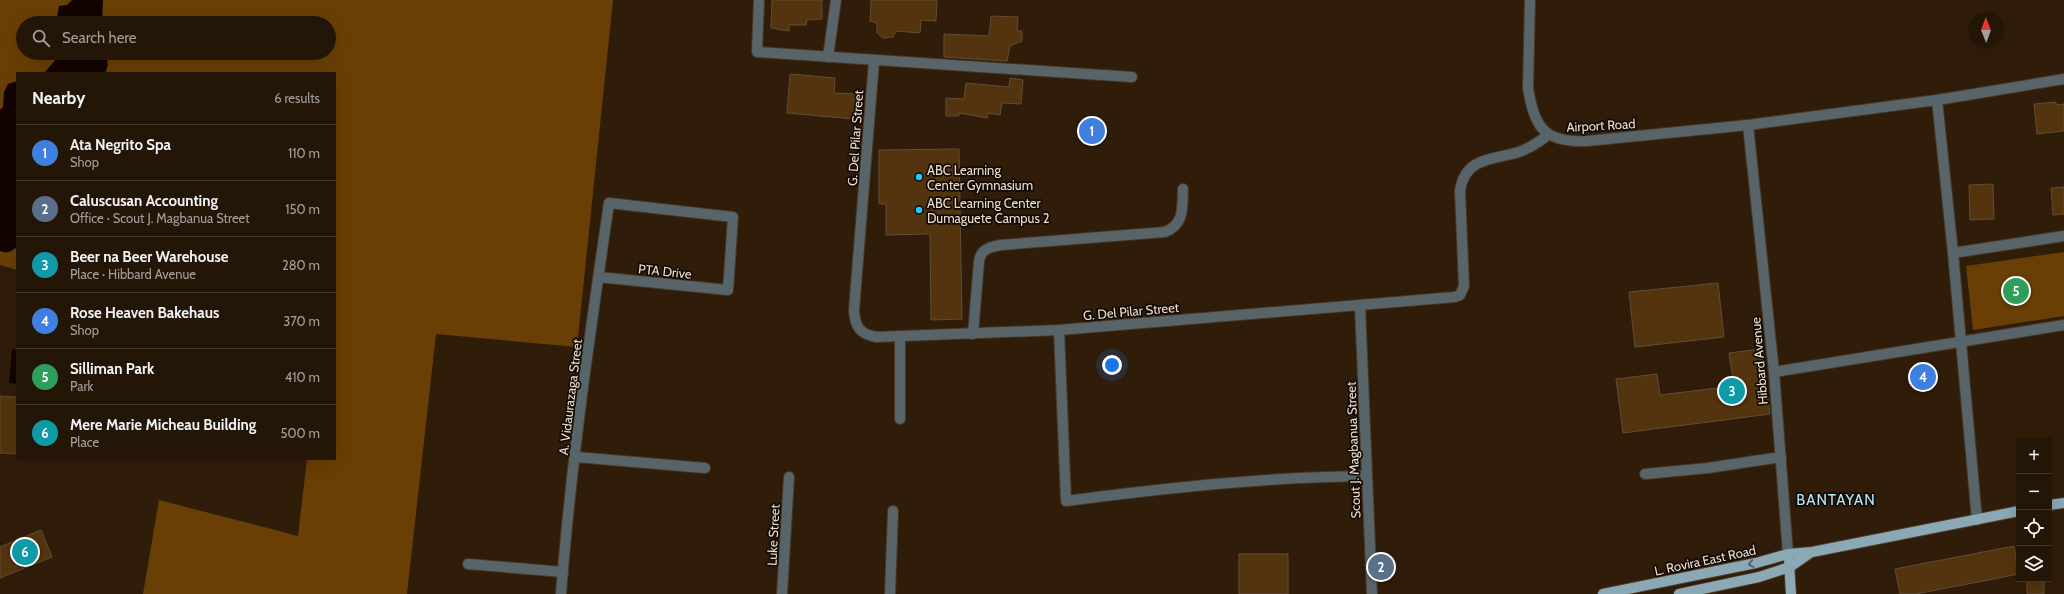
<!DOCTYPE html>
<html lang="en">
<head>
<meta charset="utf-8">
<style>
	:root { --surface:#241607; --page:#2c1f11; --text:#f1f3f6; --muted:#a39f9b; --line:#413528; --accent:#20c9fd }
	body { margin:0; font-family:Cabin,sans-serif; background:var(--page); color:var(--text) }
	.controls { position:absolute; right:12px; bottom:12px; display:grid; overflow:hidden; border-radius:0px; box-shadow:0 4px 16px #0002 }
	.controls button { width:36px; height:36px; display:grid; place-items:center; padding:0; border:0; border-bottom:1px solid var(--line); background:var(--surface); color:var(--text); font:20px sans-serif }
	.compass { position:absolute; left:1968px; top:12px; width:36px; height:36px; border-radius:50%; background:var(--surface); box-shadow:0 4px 16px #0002; rotate:359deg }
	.you { position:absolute; left:1112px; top:365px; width:14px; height:14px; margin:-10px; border:3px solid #fff; border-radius:50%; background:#1a73e8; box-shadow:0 0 0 6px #1a73e833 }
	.badge { display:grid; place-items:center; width:26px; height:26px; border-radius:50%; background:var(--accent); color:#fff; font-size:13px; font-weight:700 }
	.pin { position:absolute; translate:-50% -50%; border:2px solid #fff; box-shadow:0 1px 4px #0006 }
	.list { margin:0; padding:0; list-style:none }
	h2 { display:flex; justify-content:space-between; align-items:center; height:52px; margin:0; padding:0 16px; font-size:17px }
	h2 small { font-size:13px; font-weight:400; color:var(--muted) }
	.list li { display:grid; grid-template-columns:26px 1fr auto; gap:12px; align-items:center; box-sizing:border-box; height:56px; padding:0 16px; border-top:1px solid var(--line) }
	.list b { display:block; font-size:15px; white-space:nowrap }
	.list p { margin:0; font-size:13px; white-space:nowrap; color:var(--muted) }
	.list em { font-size:13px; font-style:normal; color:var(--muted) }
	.icon { flex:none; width:22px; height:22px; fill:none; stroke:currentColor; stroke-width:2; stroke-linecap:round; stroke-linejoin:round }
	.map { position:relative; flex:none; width:2064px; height:594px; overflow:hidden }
	.search { position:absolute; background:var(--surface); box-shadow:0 4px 16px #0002; left:16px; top:16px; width:320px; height:44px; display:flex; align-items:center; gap:10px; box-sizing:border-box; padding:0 14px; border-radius:22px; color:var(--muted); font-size:15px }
	.panel { position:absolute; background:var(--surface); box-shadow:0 4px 16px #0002; left:16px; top:72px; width:320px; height:388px; border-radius:0px }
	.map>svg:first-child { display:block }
	.green { fill:#6a3f06; fill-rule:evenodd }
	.water { fill:#130400 }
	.building { fill:#53340f; stroke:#614c37 }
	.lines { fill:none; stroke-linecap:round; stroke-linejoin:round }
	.minor-casing { stroke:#4a3825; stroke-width:12 }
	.major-casing { stroke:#4a3825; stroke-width:12 }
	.minor { stroke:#57656b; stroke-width:10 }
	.major { stroke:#8ba8b5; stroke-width:10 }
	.oneway { stroke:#4e595c }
	.poi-dot { fill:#20c9fd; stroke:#120a03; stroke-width:1.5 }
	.labels { text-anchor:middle; stroke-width:3.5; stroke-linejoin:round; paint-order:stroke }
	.street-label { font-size:13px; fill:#eaddd0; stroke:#120a03 }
	.poi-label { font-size:13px; fill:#eaddd0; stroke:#120a03; text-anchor:start }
	.quarter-label { font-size:15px; letter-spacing:1px; fill:#b6e9ff; stroke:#120a03 }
</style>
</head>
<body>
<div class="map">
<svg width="2064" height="594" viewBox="0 0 2064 594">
	<rect width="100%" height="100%" fill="#301d09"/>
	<g class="green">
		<path d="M0 0H613L577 347 436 334 407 594H143L159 500 298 536 307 459H335V73H17V270L0 265ZM23 23H329V53H23Z"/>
		<polygon points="2064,252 2064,316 1973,330 1966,266"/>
	</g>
	<g class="water">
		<polygon points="72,0 103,0 102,23 50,23 51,18 57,17 59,6 67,5"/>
		<polygon points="53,53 106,53 108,65 105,73 44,73 57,58"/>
		<path d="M17 81V247C11 252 7 254 0 251V110L3 107 4 92 8 84Z"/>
		<polygon points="12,349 17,350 17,384 9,383"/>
	</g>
	<g class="building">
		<polygon points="772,0 822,0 822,19 807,20 806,25 789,25 789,31 771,28"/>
		<polygon points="871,0 937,0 936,21 921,20 920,33 896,31 893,37 883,38 877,33 877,23 870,21"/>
		<polygon points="991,16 1018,17 1017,31 1022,31 1022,41 1010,46 1007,61 944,57 944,34 989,36"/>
		<polygon points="790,74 835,78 834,93 855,94 854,119 787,113"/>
		<polygon points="1010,78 1023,80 1021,104 1002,103 1000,115 988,113 987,118 959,113 959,116 946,116 946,98 964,99 966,83 1009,87"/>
		<polygon points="2056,102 2056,105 2064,104 2064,131 2037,134 2034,104"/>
		<polygon points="959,149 962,319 931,320 930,234 886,235 886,204 879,204 879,150"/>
		<polygon points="1993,184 1994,219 1970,220 1969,185"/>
		<polygon points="2064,187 2064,214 2053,215 2051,188"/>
		<polygon points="1718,283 1724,337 1635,347 1629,292"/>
		<polygon points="1761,349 1770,414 1623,433 1616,379 1657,374 1660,395 1734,386 1729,353"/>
		<polygon points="0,396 17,397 17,454 0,453"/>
		<polygon points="41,530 52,557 0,578 0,547"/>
		<polygon points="2014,546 2019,574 1916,594 1900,594 1895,569"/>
		<rect x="1239" y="554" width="49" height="40"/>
		<rect x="2027" y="579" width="17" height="15"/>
	</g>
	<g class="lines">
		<g class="minor-casing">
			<g id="minor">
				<polyline points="759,0 757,52 1132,77"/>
				<path d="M1530 0 1528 88C1534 128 1545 143 1587 141L1748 125 1937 100 2064 79"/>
				<polyline points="828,57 836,0"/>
				<path d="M874 61 854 310C855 327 860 334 876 337L1059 330 1455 297 1460 295 1464 286 1460 191C1465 157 1492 160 1519 152 1530 148 1539 142 1548 135"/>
				<polyline points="1937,100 1953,253 1977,520"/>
				<polyline points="1748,125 1774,372 1788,554"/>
				<polyline points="1953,253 2064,236"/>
				<polyline points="1360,306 1372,594"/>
				<path d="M1059 330 1066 501C1166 488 1266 477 1367 476"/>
				<path d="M973 334 979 261C981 249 990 247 1001 245L1165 232C1185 224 1182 207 1183 189"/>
				<polyline points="1774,372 2064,325"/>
				<polyline points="900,419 900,336"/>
				<polyline points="576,457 705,468"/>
				<polyline points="1645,474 1708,468 1781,457"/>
				<polyline points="468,564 563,572"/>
				<path d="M561 594C571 463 590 333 609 203L733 217 728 290 598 277"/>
				<polyline points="782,594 789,477"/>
				<polyline points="890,594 893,511"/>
			</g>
		</g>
		<g class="major-casing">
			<g id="major">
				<polyline points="2049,505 2064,503"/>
				<polyline points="1789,562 1791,594"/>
				<polyline points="1603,594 1756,563 1788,554 1812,552 2019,511"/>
				<polyline points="1679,594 1759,577 1790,567 1810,553"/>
			</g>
		</g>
		<use href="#minor" class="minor"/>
		<use href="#major" class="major"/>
	</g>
	<defs><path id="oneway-chevron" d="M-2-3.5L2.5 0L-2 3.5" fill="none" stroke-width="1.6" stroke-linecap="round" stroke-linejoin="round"/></defs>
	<use class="oneway" href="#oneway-chevron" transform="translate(1751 564) rotate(168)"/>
	<g class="poi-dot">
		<circle cx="919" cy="177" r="4"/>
		<circle cx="919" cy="210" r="4"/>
	</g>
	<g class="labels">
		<g class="street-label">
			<text transform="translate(1601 125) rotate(-3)" y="5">Airport Road</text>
			<text transform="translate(855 138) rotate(-86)" y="5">G. Del Pilar Street</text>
			<text transform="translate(665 271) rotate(6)" y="5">PTA Drive</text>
			<text transform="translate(1131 311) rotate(-5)" y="5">G. Del Pilar Street</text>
			<text transform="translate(1759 361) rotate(-95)" y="5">Hibbard Avenue</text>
			<text transform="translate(570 397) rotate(-83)" y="5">A. Vidaurazaga Street</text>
			<text transform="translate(1353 450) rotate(-92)" y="5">Scout J. Magbanua Street</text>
			<text transform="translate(773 535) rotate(-87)" y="5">Luke Street</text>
			<text transform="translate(1705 560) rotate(-12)" y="5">L. Rovira East Road</text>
		</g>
		<g class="poi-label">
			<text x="927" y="175">ABC Learning<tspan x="927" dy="15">Center Gymnasium</tspan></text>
			<text x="927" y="208">ABC Learning Center<tspan x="927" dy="15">Dumaguete Campus 2</tspan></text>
		</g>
		<g class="quarter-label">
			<text x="1836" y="505">BANTAYAN</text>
		</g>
	</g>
</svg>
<div class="controls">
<button>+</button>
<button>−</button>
<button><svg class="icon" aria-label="locate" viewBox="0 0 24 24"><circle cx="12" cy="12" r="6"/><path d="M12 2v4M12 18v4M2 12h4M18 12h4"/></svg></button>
<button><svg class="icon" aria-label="layers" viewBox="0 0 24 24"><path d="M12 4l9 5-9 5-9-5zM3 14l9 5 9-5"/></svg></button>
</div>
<svg class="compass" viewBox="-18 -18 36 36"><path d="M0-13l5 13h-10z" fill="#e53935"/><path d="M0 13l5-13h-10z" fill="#a39f9b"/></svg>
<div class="you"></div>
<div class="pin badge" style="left:1092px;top:131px;background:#3f7fe0">1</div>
<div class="pin badge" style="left:1381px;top:567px;background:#5c6f8a">2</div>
<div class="pin badge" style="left:1732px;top:391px;background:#0f9aa8">3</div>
<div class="pin badge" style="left:1923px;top:377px;background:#3f7fe0">4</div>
<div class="pin badge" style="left:2016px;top:291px;background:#2e9e5b">5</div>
<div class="pin badge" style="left:25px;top:552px;background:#0f9aa8">6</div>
<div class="search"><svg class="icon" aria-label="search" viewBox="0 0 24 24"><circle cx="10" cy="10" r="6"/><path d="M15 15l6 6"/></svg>Search here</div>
<section class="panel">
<h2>Nearby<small>6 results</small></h2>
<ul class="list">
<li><span class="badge" style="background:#3f7fe0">1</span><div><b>Ata Negrito Spa</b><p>Shop</p></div><em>110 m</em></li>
<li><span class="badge" style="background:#5c6f8a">2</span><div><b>Caluscusan Accounting</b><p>Office · Scout J. Magbanua Street</p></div><em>150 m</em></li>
<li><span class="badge" style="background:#0f9aa8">3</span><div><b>Beer na Beer Warehouse</b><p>Place · Hibbard Avenue</p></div><em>280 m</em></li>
<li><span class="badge" style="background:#3f7fe0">4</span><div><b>Rose Heaven Bakehaus</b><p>Shop</p></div><em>370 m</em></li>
<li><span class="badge" style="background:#2e9e5b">5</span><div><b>Silliman Park</b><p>Park</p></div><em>410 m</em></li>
<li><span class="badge" style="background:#0f9aa8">6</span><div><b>Mere Marie Micheau Building</b><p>Place</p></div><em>500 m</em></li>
</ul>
</section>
</div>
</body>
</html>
